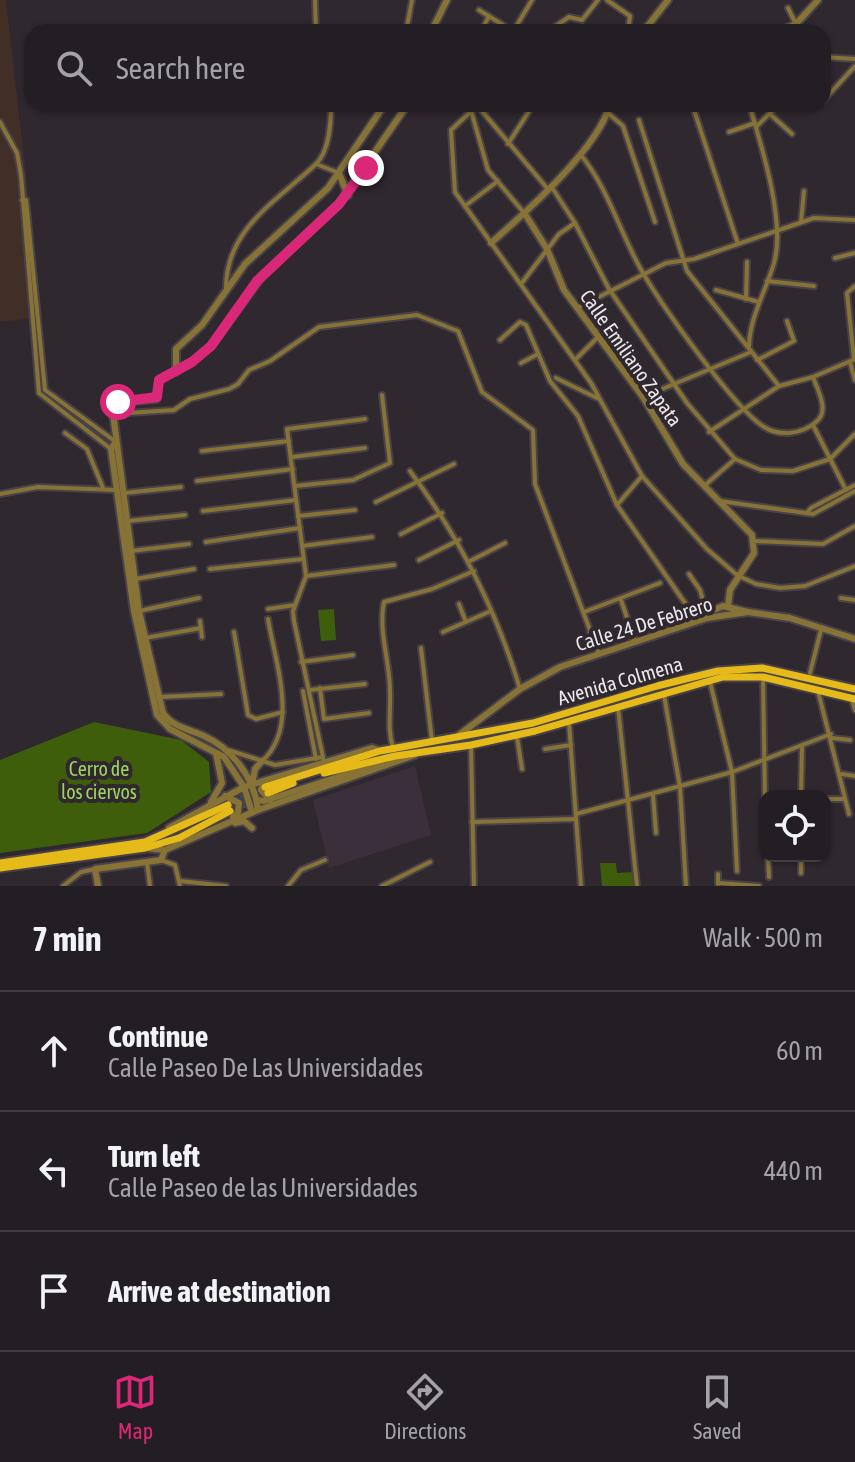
<!DOCTYPE html>
<html lang="en">
<head>
<meta charset="utf-8">
<style>
	:root { --surface:#231e23; --page:#2f2b30; --text:#f1f3f6; --muted:#a3a2a6; --line:#403c41; --accent:#db2777 }
	body { margin:0; font-family:"Asap Condensed",sans-serif; background:var(--page); color:var(--text) }
	.controls { position:absolute; right:24px; bottom:24px; display:grid; overflow:hidden; border-radius:16px; box-shadow:0 2px 6px #0004 }
	.controls button { width:72px; height:72px; display:grid; place-items:center; padding:0; border:0; border-bottom:2px solid var(--line); background:var(--surface); color:var(--text); font:40px sans-serif }
	.stop { position:absolute; width:24px; height:24px; margin:-18px; border:6px solid #db2777; border-radius:50%; background:#fff }
	.stop.end { background:#db2777; border-color:#fff; box-shadow:0 2px 8px #0008 }
	.list { margin:0; padding:0; list-style:none }
	h2 { display:flex; justify-content:space-between; align-items:center; height:104px; margin:0; padding:0 32px; font-size:34px }
	h2 small { font-size:26px; font-weight:400; color:var(--muted) }
	.list li { display:grid; grid-template-columns:52px 1fr auto; gap:24px; align-items:center; box-sizing:border-box; height:120px; padding:0 32px; border-top:2px solid var(--line) }
	.list b { display:block; font-size:30px; white-space:nowrap }
	.list p { margin:0; font-size:26px; white-space:nowrap; color:var(--muted) }
	.list em { font-size:26px; font-style:normal; color:var(--muted) }
	.icon { flex:none; width:44px; height:44px; fill:none; stroke:currentColor; stroke-width:2; stroke-linecap:round; stroke-linejoin:round }
	.map { position:relative; flex:none; width:855px; height:886px; overflow:hidden }
	.search { position:absolute; background:var(--surface); box-shadow:0 2px 6px #0004; left:24px; right:24px; top:24px; height:88px; display:flex; align-items:center; gap:20px; box-sizing:border-box; padding:0 28px; border-radius:24px; color:var(--muted); font-size:30px }
	.sheet { height:464px; background:var(--surface) }
	nav { display:flex; justify-content:space-around; align-items:center; box-sizing:border-box; height:112px; border-top:2px solid var(--line); background:var(--surface); font-size:22px; color:var(--muted) }
	nav a { display:grid; justify-items:center; gap:4px }
	nav .on { color:var(--accent) }
	.map>svg:first-child { display:block }
	.built { fill:#3b2f3b }
	.education { fill:#402e27 }
	.green { fill:#3e5e0c }
	.lines { fill:none; stroke-linecap:round; stroke-linejoin:round }
	.primary-tunnel { stroke:#4b454b; stroke-width:7; stroke-dasharray:7 3.5; stroke-linecap:butt }
	.minor-casing { stroke:#494349; stroke-width:8 }
	.tertiary-casing { stroke:#494349; stroke-width:10 }
	.primary-casing { stroke:#494349; stroke-width:11 }
	.minor { stroke:#877335; stroke-width:4 }
	.tertiary { stroke:#877335; stroke-width:6 }
	.primary { stroke:#e5ba19; stroke-width:7 }
	.route { stroke:#db2777; stroke-width:10 }
	.labels { text-anchor:middle; stroke-width:8; stroke-linejoin:round; paint-order:stroke }
	.street-label { font-size:20px; fill:#ece8ec; stroke:#2f282f }
	.park-label { font-size:20px; fill:#9ed45f; stroke:#2f282f }
</style>
</head>
<body>
<div class="map">
<svg width="855" height="886" viewBox="0 0 855 886">
	<rect width="100%" height="100%" fill="#2f282f"/>
	<polygon class="built" points="415,766 431,835 329,868 313,800"/>
	<polygon class="education" points="0,0 6,0 42,317 0,322"/>
	<g class="green">
		<polygon points="334,609 336,640 321,641 318,610"/>
		<polygon points="94,722 181,740 209,762 211,792 147,833 0,853 0,760"/>
		<polygon points="600,863 616,863 617,873 635,872 636,886 602,886"/>
	</g>
	<g class="lines">
		<g class="primary-tunnel">
			<polyline points="231,803 265,787"/>
			<polyline points="230,811 268,793"/>
		</g>
		<g class="minor-casing">
			<g id="minor">
				<polyline points="315,0 316,32"/>
				<polyline points="607,0 630,16 628,32"/>
				<polyline points="788,8 796,24"/>
				<polyline points="479,10 514,32"/>
				<polyline points="514,30 532,0"/>
				<polyline points="406,32 412,0"/>
				<polyline points="481,32 489,16"/>
				<polyline points="547,32 569,17 582,20 598,0"/>
				<polyline points="823,57 855,59"/>
				<polyline points="823,101 855,66"/>
				<polyline points="476,104 547,188"/>
				<polyline points="479,104 451,130 455,192 591,383 642,476 707,549 737,575 756,584 780,588 805,586 855,566"/>
				<polyline points="692,104 738,244"/>
				<polyline points="608,113 623,126 655,222"/>
				<polyline points="472,114 488,170 525,214"/>
				<polyline points="770,114 792,134"/>
				<polyline points="639,120 687,271 779,386"/>
				<polyline points="0,122 17,153 21,175 39,393 111,449"/>
				<polyline points="756,127 779,104"/>
				<polyline points="729,132 755,123"/>
				<polyline points="508,144 533,105"/>
				<path d="M580 154C608 187 621 236 643 273 663 307 734 408 764 427 780 437 802 434 816 422 830 411 818 391 813 377"/>
				<polyline points="316,164 339,173"/>
				<polyline points="551,186 575,223 609,289 687,403 735,459 761,470 793,471 830,459 855,434"/>
				<polyline points="22,200 26,200 45,390 116,442"/>
				<polyline points="465,206 498,181"/>
				<polyline points="801,222 804,191"/>
				<polyline points="835,258 855,253"/>
				<polyline points="767,281 814,286"/>
				<polyline points="521,284 559,234 575,223"/>
				<path d="M226 290C225 229 277 201 316 164 330 150 331 122 331 104"/>
				<polyline points="716,290 759,302"/>
				<polyline points="746,299 747,262"/>
				<polyline points="577,308 666,263 694,259 814,218 855,220"/>
				<polyline points="500,340 520,322 526,325 550,381 578,416 617,505 694,616"/>
				<path d="M749 346C750 316 766 291 774 263 786 222 761 144 749 104"/>
				<polyline points="854,359 847,293 855,286"/>
				<polyline points="575,360 599,336"/>
				<polyline points="757,360 794,341 787,321"/>
				<polyline points="850,362 855,380"/>
				<polyline points="521,363 538,354"/>
				<polyline points="556,378 599,399"/>
				<polyline points="643,397 751,352"/>
				<polyline points="113,414 174,410 190,399 229,389 238,384 249,370 270,361 319,327 417,315 458,331 482,392 533,430 535,484 599,654"/>
				<polyline points="813,425 846,490"/>
				<polyline points="709,432 779,386 813,377 855,359"/>
				<polyline points="65,433 87,449 103,488"/>
				<polyline points="202,451 289,441"/>
				<polyline points="292,457 365,448"/>
				<path d="M410 471C460 538 496 609 520 689"/>
				<polyline points="197,481 293,469"/>
				<polyline points="295,486 353,480 390,463 382,395"/>
				<polyline points="704,486 735,459"/>
				<polyline points="124,493 181,487"/>
				<polyline points="0,494 38,487 116,490"/>
				<polyline points="720,501 813,514 855,491"/>
				<polyline points="376,502 454,464"/>
				<polyline points="617,505 642,476"/>
				<polyline points="203,511 296,500"/>
				<polyline points="807,513 811,508 855,485"/>
				<polyline points="298,516 355,510"/>
				<polyline points="128,521 185,515"/>
				<polyline points="401,534 442,513"/>
				<polyline points="755,541 823,544 855,526"/>
				<polyline points="206,542 300,528"/>
				<polyline points="302,546 372,537"/>
				<polyline points="131,551 189,544"/>
				<polyline points="419,560 459,540"/>
				<polyline points="470,561 505,543"/>
				<polyline points="210,569 303,559"/>
				<polyline points="689,574 700,590 706,611"/>
				<polyline points="306,576 394,565"/>
				<polyline points="135,579 194,569"/>
				<polyline points="841,598 855,600"/>
				<polyline points="621,600 635,641"/>
				<polyline points="459,604 466,622"/>
				<polyline points="268,609 295,605"/>
				<polyline points="139,611 199,598"/>
				<polyline points="584,612 660,583"/>
				<polyline points="200,621 202,637"/>
				<polyline points="234,632 248,715 256,719 283,712"/>
				<polyline points="443,632 491,611"/>
				<polyline points="145,638 201,628"/>
				<polyline points="421,648 432,741"/>
				<polyline points="582,649 590,633"/>
				<polyline points="301,662 353,655"/>
				<polyline points="810,673 821,630"/>
				<polyline points="763,677 765,802"/>
				<polyline points="710,682 732,772 737,871"/>
				<polyline points="320,688 324,719 369,713"/>
				<polyline points="310,690 365,684"/>
				<polyline points="303,691 316,759"/>
				<polyline points="818,691 849,814"/>
				<polyline points="664,695 680,787 686,886"/>
				<polyline points="160,697 221,694"/>
				<polyline points="852,700 855,710"/>
				<polyline points="618,707 637,886"/>
				<polyline points="569,722 581,886"/>
				<polyline points="517,737 522,769"/>
				<polyline points="832,738 850,740"/>
				<polyline points="471,745 474,886"/>
				<path d="M393 748C387 728 391 712 390 691 390 661 378 632 384 602L432 589 474 571"/>
				<polyline points="545,749 571,745"/>
				<polyline points="228,750 275,765 323,757"/>
				<path d="M262 761C300 727 275 662 268 619"/>
				<polyline points="324,762 294,621 293,611 306,576 287,429 365,419"/>
				<polyline points="842,774 855,776"/>
				<polyline points="653,795 656,833"/>
				<polyline points="801,796 802,746"/>
				<polyline points="825,799 845,799"/>
				<polyline points="576,814 732,772 831,734"/>
				<polyline points="472,822 576,819"/>
				<polyline points="768,856 769,877"/>
				<polyline points="161,860 175,865 180,886"/>
				<polyline points="147,863 150,886"/>
				<polyline points="801,873 801,856"/>
				<polyline points="180,881 226,886"/>
				<polyline points="718,883 759,886"/>
				<polyline points="718,884 718,874"/>
				<polyline points="63,886 81,872 95,869"/>
				<polyline points="288,886 301,870 325,860"/>
				<polyline points="382,886 430,862"/>
			</g>
		</g>
		<g class="tertiary-casing">
			<g id="tertiary">
				<polyline points="431,32 447,0"/>
				<polyline points="643,32 668,0"/>
				<polyline points="777,32 796,24 818,0"/>
				<polyline points="350,157 354,166 366,168"/>
				<polyline points="339,173 348,195"/>
				<polyline points="525,214 547,249 564,290 643,397 683,464 752,535 754,553 730,590 728,606"/>
				<path d="M491 243C526 212 599 148 610 104"/>
				<polyline points="176,372 176,349 202,325 245,264 328,188 385,104"/>
				<polyline points="115,443 111,449 134,611 157,715 170,729 224,757 244,787 252,812"/>
				<polyline points="684,623 723,606 748,612"/>
				<polyline points="459,735 520,689 560,667 707,618 748,612 790,618 855,639"/>
				<polyline points="265,781 261,790 270,800"/>
				<polyline points="252,784 255,769 262,761"/>
				<polyline points="225,796 239,803 238,812 233,817"/>
				<polyline points="257,800 264,801 381,763"/>
				<polyline points="211,802 222,783 216,753"/>
				<path d="M258 810C254 777 232 748 202 735 187 729 172 726 163 713L139 611 112 406 115 402 156 399 159 380 192 362 211 346 262 276 339 204 408 104"/>
				<polyline points="235,823 244,821 252,828"/>
				<polyline points="169,828 244,787 372,748 380,751"/>
				<polyline points="145,848 165,850 258,810 415,755"/>
				<polyline points="98,886 95,869 161,860 165,850"/>
			</g>
		</g>
		<g class="primary-casing">
			<g id="primary">
				<polyline points="324,773 395,756 471,745 535,731 723,677 763,677 855,699"/>
				<polyline points="265,787 380,751 533,723 657,686 718,671 762,668 855,689"/>
				<polyline points="268,793 293,783"/>
				<polyline points="0,863 145,842 228,805"/>
				<polyline points="0,868 145,848 179,838 230,811"/>
			</g>
		</g>
		<use href="#minor" class="minor"/>
		<use href="#tertiary" class="tertiary"/>
		<use href="#primary" class="primary"/>
	</g>
	<g class="lines">
		<polyline class="route" points="118,402 157,397 159,380 192,362 211,346 257,281 339,204 366,168"/>
	</g>
	<g class="labels">
		<g class="street-label">
			<text transform="translate(631 358) rotate(55)" y="7">Calle Emiliano Zapata</text>
			<text transform="translate(644 624) rotate(-17)" y="7">Calle 24 De Febrero</text>
			<text transform="translate(620 681) rotate(-16)" y="7">Avenida Colmena</text>
		</g>
		<g class="park-label">
			<text x="99" y="776">Cerro de<tspan x="99" dy="23">los ciervos</tspan></text>
		</g>
	</g>
</svg>
<div class="controls">
<button><svg class="icon" aria-label="locate" viewBox="0 0 24 24"><circle cx="12" cy="12" r="6"/><path d="M12 2v4M12 18v4M2 12h4M18 12h4"/></svg></button>
</div>
<div class="stop" style="left:118px;top:402px"></div>
<div class="stop end" style="left:366px;top:168px"></div>
<div class="search"><svg class="icon" aria-label="search" viewBox="0 0 24 24"><circle cx="10" cy="10" r="6"/><path d="M15 15l6 6"/></svg>Search here</div>
</div>
<section class="sheet">
<h2>7 min<small>Walk · 500 m</small></h2>
<ul class="list">
<li><svg class="icon" aria-label="ahead" viewBox="0 0 24 24"><path d="M12 20V5M6 11l6-6 6 6"/></svg><div><b>Continue</b><p>Calle Paseo De Las Universidades</p></div><em>60 m</em></li>
<li><svg class="icon" aria-label="left" viewBox="0 0 24 24"><path d="M17 20v-9H6M10 6l-5 5 5 5"/></svg><div><b>Turn left</b><p>Calle Paseo de las Universidades</p></div><em>440 m</em></li>
<li><svg class="icon" aria-label="arrive" viewBox="0 0 24 24"><path d="M6 21V4h12l-3 4 3 4H6"/></svg><div><b>Arrive at destination</b></div></li>
</ul>
</section>
<nav>
<a class="on"><svg class="icon" aria-label="map" viewBox="0 0 24 24"><path d="M3 6l6-2 6 2 6-2v14l-6 2-6-2-6 2zM9 4v14M15 6v14"/></svg>Map</a>
<a><svg class="icon" aria-label="directions" viewBox="0 0 24 24"><path d="M12 3l9 9-9 9-9-9zM9 14v-3h6M13 9l2 2-2 2"/></svg>Directions</a>
<a><svg class="icon" aria-label="saved" viewBox="0 0 24 24"><path d="M7 4h10v16l-5-4-5 4z"/></svg>Saved</a>
</nav>
</body>
</html>
